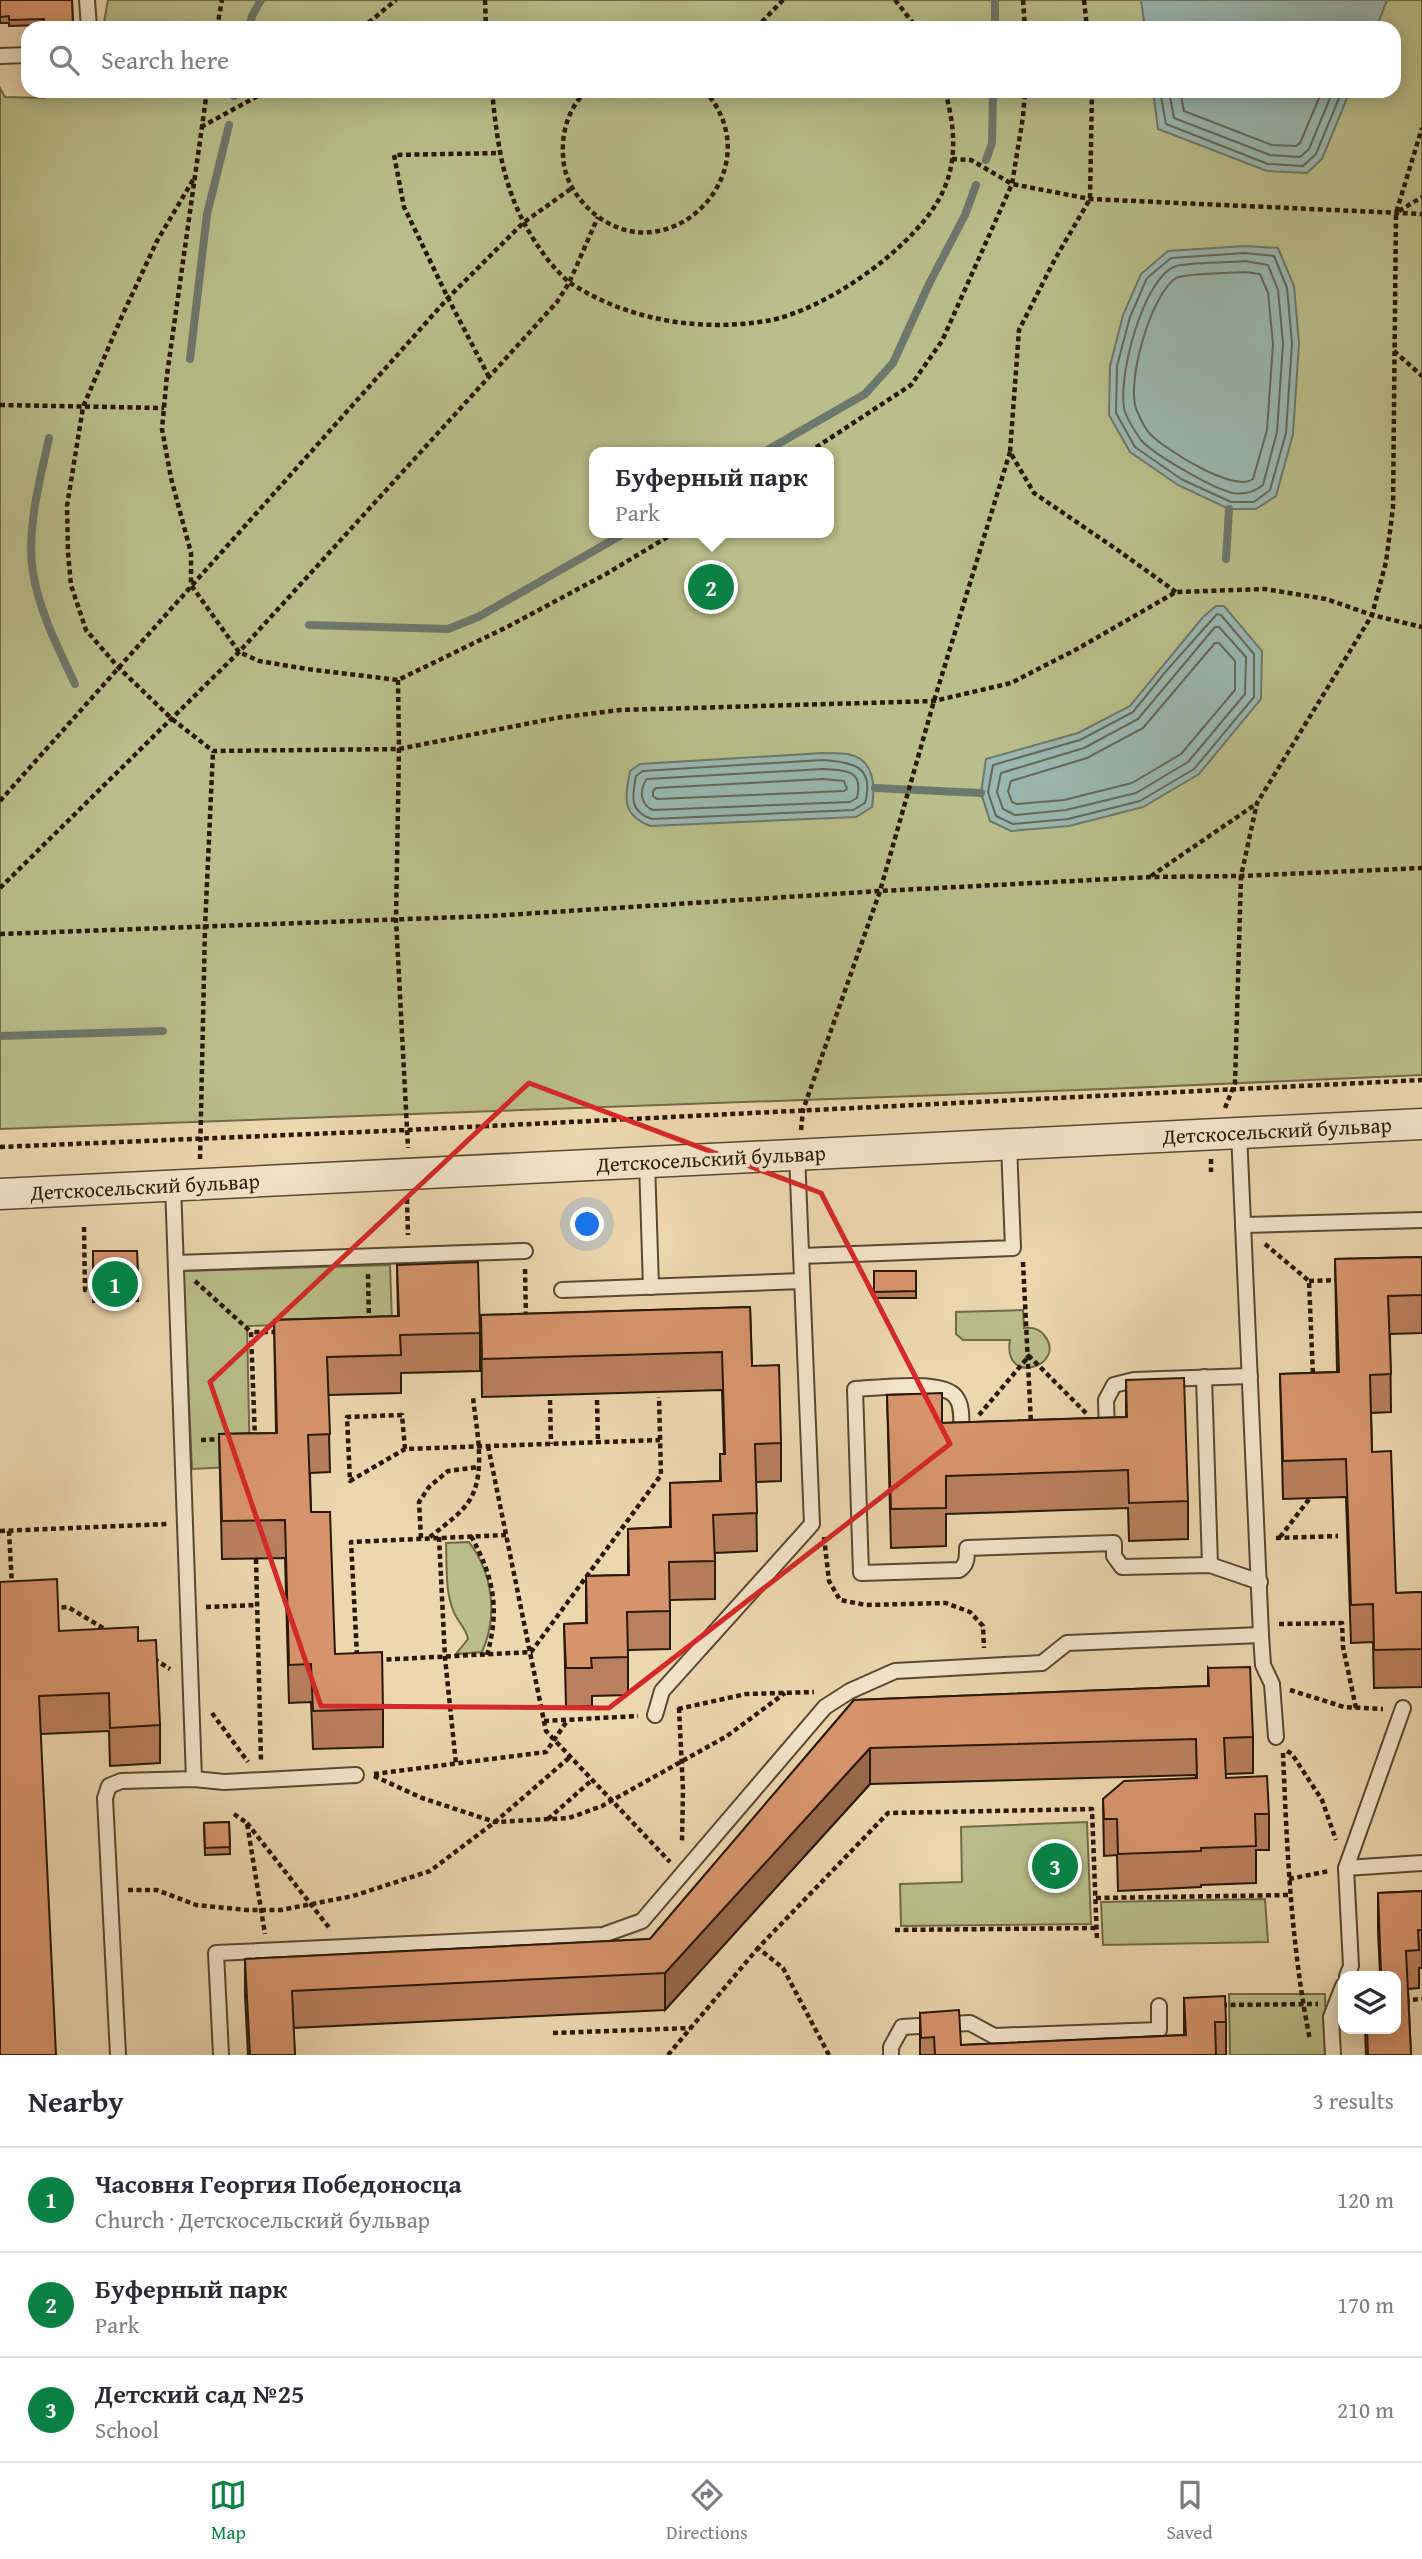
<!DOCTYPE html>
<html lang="en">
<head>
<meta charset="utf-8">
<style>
	:root { --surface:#fff; --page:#f7f7f7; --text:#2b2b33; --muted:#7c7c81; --line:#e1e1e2; --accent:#0b8043 }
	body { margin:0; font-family:"Gentium Book Plus",serif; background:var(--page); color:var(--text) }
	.controls { position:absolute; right:21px; bottom:21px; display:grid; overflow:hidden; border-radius:14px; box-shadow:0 4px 18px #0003 }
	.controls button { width:63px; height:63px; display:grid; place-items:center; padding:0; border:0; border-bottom:2px solid var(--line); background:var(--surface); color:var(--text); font:35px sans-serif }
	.you { position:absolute; left:588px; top:1225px; width:24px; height:24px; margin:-18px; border:5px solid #fff; border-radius:50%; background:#1a73e8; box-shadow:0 0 0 10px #1a73e833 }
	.badge { display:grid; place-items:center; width:46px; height:46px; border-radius:50%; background:var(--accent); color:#fff; font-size:23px; font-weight:700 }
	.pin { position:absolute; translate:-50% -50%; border:4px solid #fff; box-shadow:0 2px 7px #0006 }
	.popup { position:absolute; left:589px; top:447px; width:245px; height:91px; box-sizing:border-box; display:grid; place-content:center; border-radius:14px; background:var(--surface); filter:drop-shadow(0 2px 5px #0005); font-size:23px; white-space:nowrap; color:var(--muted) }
	.popup b { font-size:26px; color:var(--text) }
	.popup::after { content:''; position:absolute; left:50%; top:100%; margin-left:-14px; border:14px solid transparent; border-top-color:var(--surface) }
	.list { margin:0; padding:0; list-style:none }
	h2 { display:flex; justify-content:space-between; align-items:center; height:91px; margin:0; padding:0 28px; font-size:30px }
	h2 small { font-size:23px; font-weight:400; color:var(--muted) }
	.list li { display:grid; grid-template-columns:46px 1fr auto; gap:21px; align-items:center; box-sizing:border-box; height:105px; padding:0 28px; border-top:2px solid var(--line) }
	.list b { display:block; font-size:26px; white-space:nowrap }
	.list p { margin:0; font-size:23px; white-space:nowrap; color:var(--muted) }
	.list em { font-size:23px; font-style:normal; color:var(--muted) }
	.icon { flex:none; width:38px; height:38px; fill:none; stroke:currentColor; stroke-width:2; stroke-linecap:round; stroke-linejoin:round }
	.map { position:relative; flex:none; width:1422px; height:2055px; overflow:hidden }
	.search { position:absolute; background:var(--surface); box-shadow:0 4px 18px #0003; left:21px; right:21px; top:21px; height:77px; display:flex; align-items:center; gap:18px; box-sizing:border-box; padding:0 24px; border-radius:21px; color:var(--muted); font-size:26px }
	.sheet { height:406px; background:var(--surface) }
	nav { display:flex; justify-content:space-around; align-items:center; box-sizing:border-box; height:98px; border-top:2px solid var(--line); background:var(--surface); font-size:19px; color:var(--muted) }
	nav a { display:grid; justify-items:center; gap:4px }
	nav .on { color:var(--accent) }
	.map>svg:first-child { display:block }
	.green { fill:#b9be8a; stroke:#716b48; stroke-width:2; fill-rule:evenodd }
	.water { fill:#9ab8b1; stroke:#6d786d; stroke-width:2 }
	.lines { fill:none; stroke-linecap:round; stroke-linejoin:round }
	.shore { stroke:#62685c; stroke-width:2 }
	.stream { stroke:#6d786d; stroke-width:8 }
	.lane-casing { stroke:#5a4831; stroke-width:18 }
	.street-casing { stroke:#5a4831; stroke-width:33 }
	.path { stroke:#291807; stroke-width:4.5; stroke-dasharray:5 3.5; stroke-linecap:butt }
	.lane { stroke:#f3e5cb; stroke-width:14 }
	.street { stroke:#f3e5cb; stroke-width:30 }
	.wall { fill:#ba805e; stroke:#291807; stroke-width:2 }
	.shaded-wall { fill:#97684c; stroke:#291807; stroke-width:2 }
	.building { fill:#d8956d; stroke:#291807; stroke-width:2 }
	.marked { fill:none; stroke:#d62828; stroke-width:5; stroke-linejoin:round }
	.labels { text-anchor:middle; stroke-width:7; stroke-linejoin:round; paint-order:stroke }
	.street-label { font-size:21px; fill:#291807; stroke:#f3e5cb }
</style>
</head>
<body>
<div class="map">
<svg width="1422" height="2055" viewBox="0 0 1422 2055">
	<rect width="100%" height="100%" fill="#edd7af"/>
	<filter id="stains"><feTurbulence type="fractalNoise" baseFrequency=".00286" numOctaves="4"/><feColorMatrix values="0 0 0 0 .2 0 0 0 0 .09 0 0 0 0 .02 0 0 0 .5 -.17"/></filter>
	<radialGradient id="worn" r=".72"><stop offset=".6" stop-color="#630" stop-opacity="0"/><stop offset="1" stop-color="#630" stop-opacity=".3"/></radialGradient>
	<g class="green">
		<path d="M108 0H1422V1075L1105 1089 0 1129V88L5 97 45 98 46 91H1394V28H103ZM594 452H828V533H594Z"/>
		<polygon points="390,1265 392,1322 247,1326 250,1466 192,1469 183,1271"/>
		<path d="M1023 1310 1024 1328C1032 1327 1039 1328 1044 1335 1069 1365 1002 1388 1010 1340H963L956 1334V1312Z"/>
		<path d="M469 1542C493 1574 498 1616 482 1652L456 1654 468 1639C466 1627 457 1622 453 1610 445 1590 447 1565 446 1543Z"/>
		<polygon points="1087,1822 1091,1924 901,1926 900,1884 962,1882 961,1827"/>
		<polygon points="1265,1899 1268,1942 1103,1945 1101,1902"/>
		<polygon points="1229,1994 1325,1994 1326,2055 1230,2055"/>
	</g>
	<g class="water">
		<polygon points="1141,0 1387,0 1376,28 1145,28"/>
		<polygon points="1153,91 1350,91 1322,159 1307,173 1267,171 1158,129"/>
		<polygon points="1245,246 1278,248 1294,286 1299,343 1293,434 1276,496 1256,509 1229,509 1178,485 1130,452 1109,415 1110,366 1123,315 1141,274 1168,251"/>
		<polygon points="1216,606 1224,606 1262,651 1261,699 1199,774 1143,807 1069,826 1011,831 990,821 981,793 986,759 1078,733 1130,706 1203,617"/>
		<path d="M823 753C832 754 843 752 851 755 875 761 875 787 872 807L856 817 650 826C621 814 625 799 630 771L640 764Z"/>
	</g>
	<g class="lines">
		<g class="shore">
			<polyline points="1160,91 1166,124 1268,164 1303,166 1316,154 1342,91"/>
			<polyline points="1169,91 1174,118 1270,155 1300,157 1309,149 1333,91"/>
			<polyline points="1180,91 1184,111 1272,145 1296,146 1300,143 1322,91"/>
			<polygon points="1245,253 1274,256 1287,288 1292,343 1286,433 1270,490 1254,502 1231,502 1181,479 1135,447 1116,413 1117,366 1130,317 1147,278 1171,258"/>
			<path d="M1245 261 1268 265 1278 290 1283 343 1277 432 1263 485C1254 492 1245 495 1233 493 1214 489 1154 455 1141 440 1136 433 1128 420 1125 412 1116 381 1143 277 1176 266 1190 262 1228 263 1245 261Z"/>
			<path d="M1245 272 1260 274 1268 293 1273 344 1267 430 1253 479C1234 493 1166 450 1150 434 1145 429 1140 418 1137 411 1125 384 1151 294 1176 278 1185 273 1232 273 1245 272Z"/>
			<polygon points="1217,614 1221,615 1254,654 1254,697 1194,769 1140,801 1068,819 1013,824 996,816 988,792 993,765 1080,740 1133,712 1167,670"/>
			<polygon points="1215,627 1219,627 1246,657 1245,694 1188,762 1136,793 1066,810 1015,815 1003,809 997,792 1001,773 1084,748 1138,719"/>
			<polygon points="1215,643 1219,643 1235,661 1235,690 1181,754 1132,783 1064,800 1017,804 1012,802 1008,791 1011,781 1087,758 1143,728"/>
			<path d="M823 760C853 762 875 766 865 803L853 810 652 819C629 811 632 797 636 776L643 771Z"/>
			<path d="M823 769C844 770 864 769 857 798L850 802 653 810C640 805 639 789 647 779Z"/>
			<polygon points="823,779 844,781 847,789 844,791 657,799 653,796 653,791 656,788"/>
		</g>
		<g class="stream">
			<polyline points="995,0 995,28"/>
			<polyline points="249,28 252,16 261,0"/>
			<polyline points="234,96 235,91"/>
			<polyline points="986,160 992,143 993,91"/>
			<polyline points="190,359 207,214 229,125"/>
			<path d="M49 438C40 480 26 529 33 573 40 613 58 648 75 684"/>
			<polyline points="764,452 865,394 893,363 930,282 965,215 976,185"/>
			<polyline points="1226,559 1229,509"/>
			<polyline points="309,625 448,629 478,617 625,533"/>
			<polyline points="875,788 981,793"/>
			<polyline points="0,1036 163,1031"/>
		</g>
		<g class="lane-casing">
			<g id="lane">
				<polyline points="87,0 89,28"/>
				<polyline points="0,56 28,55"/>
				<polyline points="1239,1132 1261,1635 1263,1665 1272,1684 1276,1737"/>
				<polyline points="647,1162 651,1287"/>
				<polyline points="173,1185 194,1779"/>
				<polyline points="1243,1225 1422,1220"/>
				<polyline points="801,1256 1013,1248 1009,1144"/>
				<polyline points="176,1263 525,1251"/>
				<polyline points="562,1290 802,1281"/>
				<polyline points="1204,1377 1210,1565"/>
				<polyline points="1103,1434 1107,1434 1106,1400 1114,1385 1134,1380 1250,1376"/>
				<path d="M963 1437H961C961 1425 964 1404 954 1395 938 1380 877 1388 855 1389L861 1573 959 1570C967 1565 967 1558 967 1548L1114 1543V1556L1122 1567 1210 1565 1260 1582"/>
				<polyline points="655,1715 662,1691 812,1524 797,1154"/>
				<polyline points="1346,1868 1403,1708"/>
				<polyline points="1347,1976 1351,1966 1346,1868 1422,1863"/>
				<polyline points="118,2055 105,1798 109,1786 121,1781 194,1779 224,1782 356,1775"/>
				<polyline points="221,2055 216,1953 603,1935 642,1921 825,1707 850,1691 895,1671 1042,1663 1067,1643 1261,1635"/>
				<polyline points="891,2055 891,2047 902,2027 970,2023 994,2036 1159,2030 1159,2006"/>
				<polyline points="1333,2055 1331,2017 1343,1986"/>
			</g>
		</g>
		<g class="street-casing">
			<polyline id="street" points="0,1194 1422,1124"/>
		</g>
		<g class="path">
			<polyline points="485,0 486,28"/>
			<polyline points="895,0 917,28"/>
			<polyline points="1023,0 1025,28"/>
			<polyline points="1084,0 1087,28"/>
			<polyline points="217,28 222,0"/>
			<polyline points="362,28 396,0"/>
			<polyline points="756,28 783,0"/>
			<polyline points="207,91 167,375 162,429 171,478 191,553 191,585 239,652 259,661 307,669 398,680 509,626 606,574 674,533"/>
			<path d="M492 91C498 150 504 196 538 246 546 258 557 272 569 282 574 286 581 289 587 293 641 322 705 331 766 321 824 312 921 244 944 189 958 157 954 123 945 91"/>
			<path d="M586 91C566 111 560 138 564 165 567 183 578 199 591 211 668 279 775 170 705 91"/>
			<polyline points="1092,91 1090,199 1055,259 1019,330 1010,452 1034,493 1119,551 1176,592"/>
			<polyline points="201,127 267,91"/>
			<polyline points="952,159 971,160 1012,184 1090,199 1422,214"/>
			<polyline points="193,180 157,241 122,316 83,407 67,506 68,553 71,585 86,630 118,667 172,719 213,751 399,749 556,718 620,710 934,701 1011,683 1077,649 1176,592 1265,589 1326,599 1372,615 1422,627"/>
			<polyline points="1399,211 1422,197"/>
			<polyline points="1394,351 1422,376"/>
			<polyline points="489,377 448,298 404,207 394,155 499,153"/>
			<polyline points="0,405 164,408"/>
			<polyline points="809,452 911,385 942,341 1012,184 1023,117 1025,91"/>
			<polyline points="398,680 399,749 396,919 408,1148"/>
			<polyline points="0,801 448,298 523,223 572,188"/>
			<polyline points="1151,876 1256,804"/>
			<polyline points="0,888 239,652 557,302 569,283 598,217"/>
			<polyline points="0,934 490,916 880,891 1150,877 1241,876 1422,868"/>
			<polyline points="1225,1108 1235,1083 1241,876 1257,803 1372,615 1386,562 1393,508 1396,213 1422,128"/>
			<polyline points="801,1130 803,1110 880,891 934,701 1010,452"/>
			<polyline points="0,1147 408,1130 1422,1080"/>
			<polyline points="200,1159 205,927 213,751"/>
			<polyline points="1211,1159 1211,1172"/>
			<polyline points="407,1199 408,1235"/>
			<polyline points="84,1227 85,1290 93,1290"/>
			<polyline points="1265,1244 1309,1281 1313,1376"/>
			<polyline points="1023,1262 1031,1424"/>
			<polyline points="525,1269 526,1320"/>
			<polyline points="368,1274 369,1321"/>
			<polyline points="195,1281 251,1332"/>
			<polyline points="1309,1281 1339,1280"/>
			<polyline points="550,1400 551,1444"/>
			<polyline points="597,1400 598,1443"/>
			<polyline points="979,1415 1029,1356 1087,1414"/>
			<polyline points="255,1439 251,1332 279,1332"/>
			<polyline points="201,1440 223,1439"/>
			<polyline points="488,1446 546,1731 670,1862"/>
			<polyline points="405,1449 402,1415 347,1417 350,1481 405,1449 660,1440"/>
			<polyline points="0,1531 167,1524"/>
			<polyline points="9,1531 12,1586"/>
			<path d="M471 1536C494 1578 500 1609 487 1655"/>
			<path d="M430 1537C442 1527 457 1517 467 1504 488 1476 476 1429 473 1397"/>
			<polyline points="439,1537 445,1658 456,1764"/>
			<polyline points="824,1537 829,1581 840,1600 866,1605 946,1603 970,1612 983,1626 984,1648"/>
			<polyline points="1280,1537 1310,1498"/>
			<polyline points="421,1538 419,1502 429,1487 448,1471 478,1467"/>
			<polyline points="1276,1538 1338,1536"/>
			<polyline points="256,1559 261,1761"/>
			<polyline points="206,1607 257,1605"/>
			<polyline points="53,1608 68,1607 108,1631"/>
			<polyline points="1279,1624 1342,1623 1343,1647 1356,1708"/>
			<polyline points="357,1655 351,1542 506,1535"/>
			<polyline points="154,1659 170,1669"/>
			<polyline points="378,1660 531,1652 661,1475 659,1397"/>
			<polyline points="1290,1690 1344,1707 1383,1709"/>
			<polyline points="679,1708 683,1790 682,1842"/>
			<polyline points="678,1709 746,1694 814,1692"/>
			<polyline points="212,1713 248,1762"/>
			<polyline points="544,1721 638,1716"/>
			<polyline points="1287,1751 1292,1754 1322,1800 1336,1840"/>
			<path d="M1283 1753C1287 1850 1291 1946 1310 2040"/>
			<polyline points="374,1774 546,1752 567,1721"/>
			<polyline points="374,1776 422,1798 495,1822 569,1818 602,1806 727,1736 785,1693"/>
			<polyline points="234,1814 247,1823 265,1934"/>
			<polyline points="548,1819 592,1780"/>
			<polyline points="247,1823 331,1930"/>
			<polyline points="1289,1879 1329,1871"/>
			<polyline points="128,1890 157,1890 196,1905 247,1910 281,1910 353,1896 430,1871 495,1822 570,1757"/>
			<polyline points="1096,1898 1290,1895"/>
			<polyline points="895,1930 1096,1928"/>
			<polyline points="1396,2001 1422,1999"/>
			<polyline points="1222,2005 1318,2004"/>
			<polyline points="553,2033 690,2028"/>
			<polyline points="668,2055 758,1948"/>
			<polyline points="829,2055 783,1968 758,1948 888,1813 1092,1809 1097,1941"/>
		</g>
		<use href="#lane" class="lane"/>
		<use href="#street" class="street"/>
	</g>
	<g class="wall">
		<polygon points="0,0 72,0 73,28 44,28 44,25 9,26 9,23 0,23"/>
		<polygon points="93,1251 137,1251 138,1301 93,1302"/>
		<polygon points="1422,1257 1422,1333 1390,1334 1391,1412 1371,1413 1372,1452 1396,1593 1422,1592 1422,1687 1374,1688 1373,1642 1351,1643 1346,1497 1283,1499 1280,1374 1337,1372 1335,1259"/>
		<polygon points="397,1265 480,1333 480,1371 401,1373 401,1393 328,1395 330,1472 310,1473 311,1512 335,1654 383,1709 383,1747 313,1749 311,1702 289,1703 285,1558 222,1559 219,1434 276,1433 274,1320 398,1316"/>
		<rect x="874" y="1271" width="42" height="27"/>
		<polygon points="750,1307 752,1366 781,1443 781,1481 756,1482 757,1551 715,1553 715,1599 670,1600 670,1649 628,1650 628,1695 592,1696 592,1706 566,1707 564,1624 586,1623 586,1576 628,1575 628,1529 670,1527 670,1483 720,1481 720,1454 724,1454 722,1390 482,1397 481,1315"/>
		<polygon points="1126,1380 1188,1501 1188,1539 1129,1541 1128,1508 946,1514 946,1546 891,1548 887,1395 942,1423 1126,1417"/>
		<polygon points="0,1582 59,1631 138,1641 160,1725 160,1763 110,1766 109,1731 41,1734"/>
		<polygon points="1208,1668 1253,1737 1253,1773 1226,1774 1226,1778 1269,1814 1269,1850 1256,1850 1256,1883 1201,1885 1201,1887 1118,1891 1117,1855 1104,1856 1103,1799 1196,1778 1196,1775 870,1784 665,2010 293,2028 295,2055 248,2055 245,1995 245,1959 650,1939 854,1700 1208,1686"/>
		<polygon points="229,1822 230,1854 205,1855 204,1823"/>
		<polygon points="1422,1891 1422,1968 1419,1968 1419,1988 1408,1989 1411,2055 1366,2055 1365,2029 1396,2029 1380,1973 1378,1931 1378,1893"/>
		<polygon points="1184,1998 1226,2022 1226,2055 920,2055 920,2013 961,2045 1184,2035"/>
	</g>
	<polygon class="shaded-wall" points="870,1748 870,1784 665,2010 665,1973"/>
	<g class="building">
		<polygon points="0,0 72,0 73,27 44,28 44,19 9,20 9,16 0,17"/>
		<polygon points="93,1251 137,1251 138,1275 93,1275"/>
		<polygon points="1422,1257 1422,1295 1388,1296 1391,1374 1370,1375 1372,1452 1391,1451 1396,1593 1422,1592 1422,1649 1374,1650 1373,1604 1351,1605 1346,1459 1283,1461 1280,1374 1339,1372 1335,1259"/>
		<polygon points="478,1262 480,1333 400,1335 401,1355 327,1357 330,1434 308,1435 311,1512 330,1512 335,1654 382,1652 383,1709 313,1711 311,1664 289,1665 285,1520 222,1521 219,1434 277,1433 274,1320 399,1316 397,1265"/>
		<polygon points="874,1271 916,1271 916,1291 874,1292"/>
		<polygon points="750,1307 752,1366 779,1365 781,1443 755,1444 757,1513 713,1515 715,1561 669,1562 670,1611 627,1612 628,1657 591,1658 592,1668 566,1668 564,1624 587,1623 586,1576 629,1575 628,1529 671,1527 670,1483 721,1481 720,1454 725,1454 722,1352 482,1359 481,1315"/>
		<polygon points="1184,1378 1188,1501 1129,1503 1128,1470 946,1476 946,1508 891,1509 887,1395 942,1393 942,1423 1127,1417 1126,1380"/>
		<polygon points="57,1579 59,1631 138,1627 138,1641 156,1640 160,1725 110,1728 109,1693 39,1696 56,2055 0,2055 0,1582"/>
		<polygon points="1250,1667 1253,1737 1224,1738 1226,1778 1267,1776 1269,1814 1255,1814 1256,1846 1201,1848 1201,1851 1118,1854 1117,1819 1104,1819 1103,1799 1124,1781 1197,1778 1196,1739 870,1748 665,1973 292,1991 295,2055 250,2055 245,1959 650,1939 854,1700 1209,1686 1208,1668"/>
		<polygon points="229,1822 230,1847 205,1848 204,1823"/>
		<polygon points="1422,1891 1422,1930 1418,1930 1419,1950 1406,1951 1411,2055 1368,2055 1367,2029 1396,2029 1396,1976 1364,1976 1364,1974 1381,1973 1378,1893"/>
		<polygon points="1225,1996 1226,2022 1215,2022 1216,2055 935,2055 934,2037 921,2038 920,2013 959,2010 961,2045 1186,2035 1184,1998"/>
	</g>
	<path class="marked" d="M529 1083 821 1193 950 1444 609 1708 321 1706 210 1382Z"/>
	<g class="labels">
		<g class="street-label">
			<text transform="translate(1277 1131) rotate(-3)" y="7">Детскосельский бульвар</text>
			<text transform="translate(711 1159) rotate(-3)" y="7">Детскосельский бульвар</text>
			<text transform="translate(145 1187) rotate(-3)" y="7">Детскосельский бульвар</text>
		</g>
	</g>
	<rect width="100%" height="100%" filter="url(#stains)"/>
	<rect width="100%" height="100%" fill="url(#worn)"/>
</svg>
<div class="controls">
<button><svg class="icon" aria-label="layers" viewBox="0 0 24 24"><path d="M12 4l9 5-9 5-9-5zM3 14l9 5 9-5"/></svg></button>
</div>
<div class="you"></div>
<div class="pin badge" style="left:115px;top:1284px">1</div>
<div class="pin badge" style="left:711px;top:587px">2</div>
<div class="popup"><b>Буферный парк</b>Park</div>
<div class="pin badge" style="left:1055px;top:1866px">3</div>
<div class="search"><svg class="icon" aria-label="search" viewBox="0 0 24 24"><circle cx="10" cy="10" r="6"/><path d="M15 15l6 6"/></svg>Search here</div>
</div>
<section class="sheet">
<h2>Nearby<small>3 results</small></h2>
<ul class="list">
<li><span class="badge">1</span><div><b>Часовня Георгия Победоносца</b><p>Church · Детскосельский бульвар</p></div><em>120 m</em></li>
<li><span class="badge">2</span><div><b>Буферный парк</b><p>Park</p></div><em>170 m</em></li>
<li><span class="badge">3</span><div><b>Детский сад №25</b><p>School</p></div><em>210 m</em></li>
</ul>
</section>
<nav>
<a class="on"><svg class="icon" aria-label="map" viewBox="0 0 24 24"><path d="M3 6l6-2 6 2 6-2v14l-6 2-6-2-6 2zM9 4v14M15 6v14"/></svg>Map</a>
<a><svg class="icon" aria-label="directions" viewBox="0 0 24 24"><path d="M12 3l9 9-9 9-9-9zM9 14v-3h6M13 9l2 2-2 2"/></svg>Directions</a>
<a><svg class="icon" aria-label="saved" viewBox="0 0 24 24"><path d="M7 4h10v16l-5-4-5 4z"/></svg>Saved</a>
</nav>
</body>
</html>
